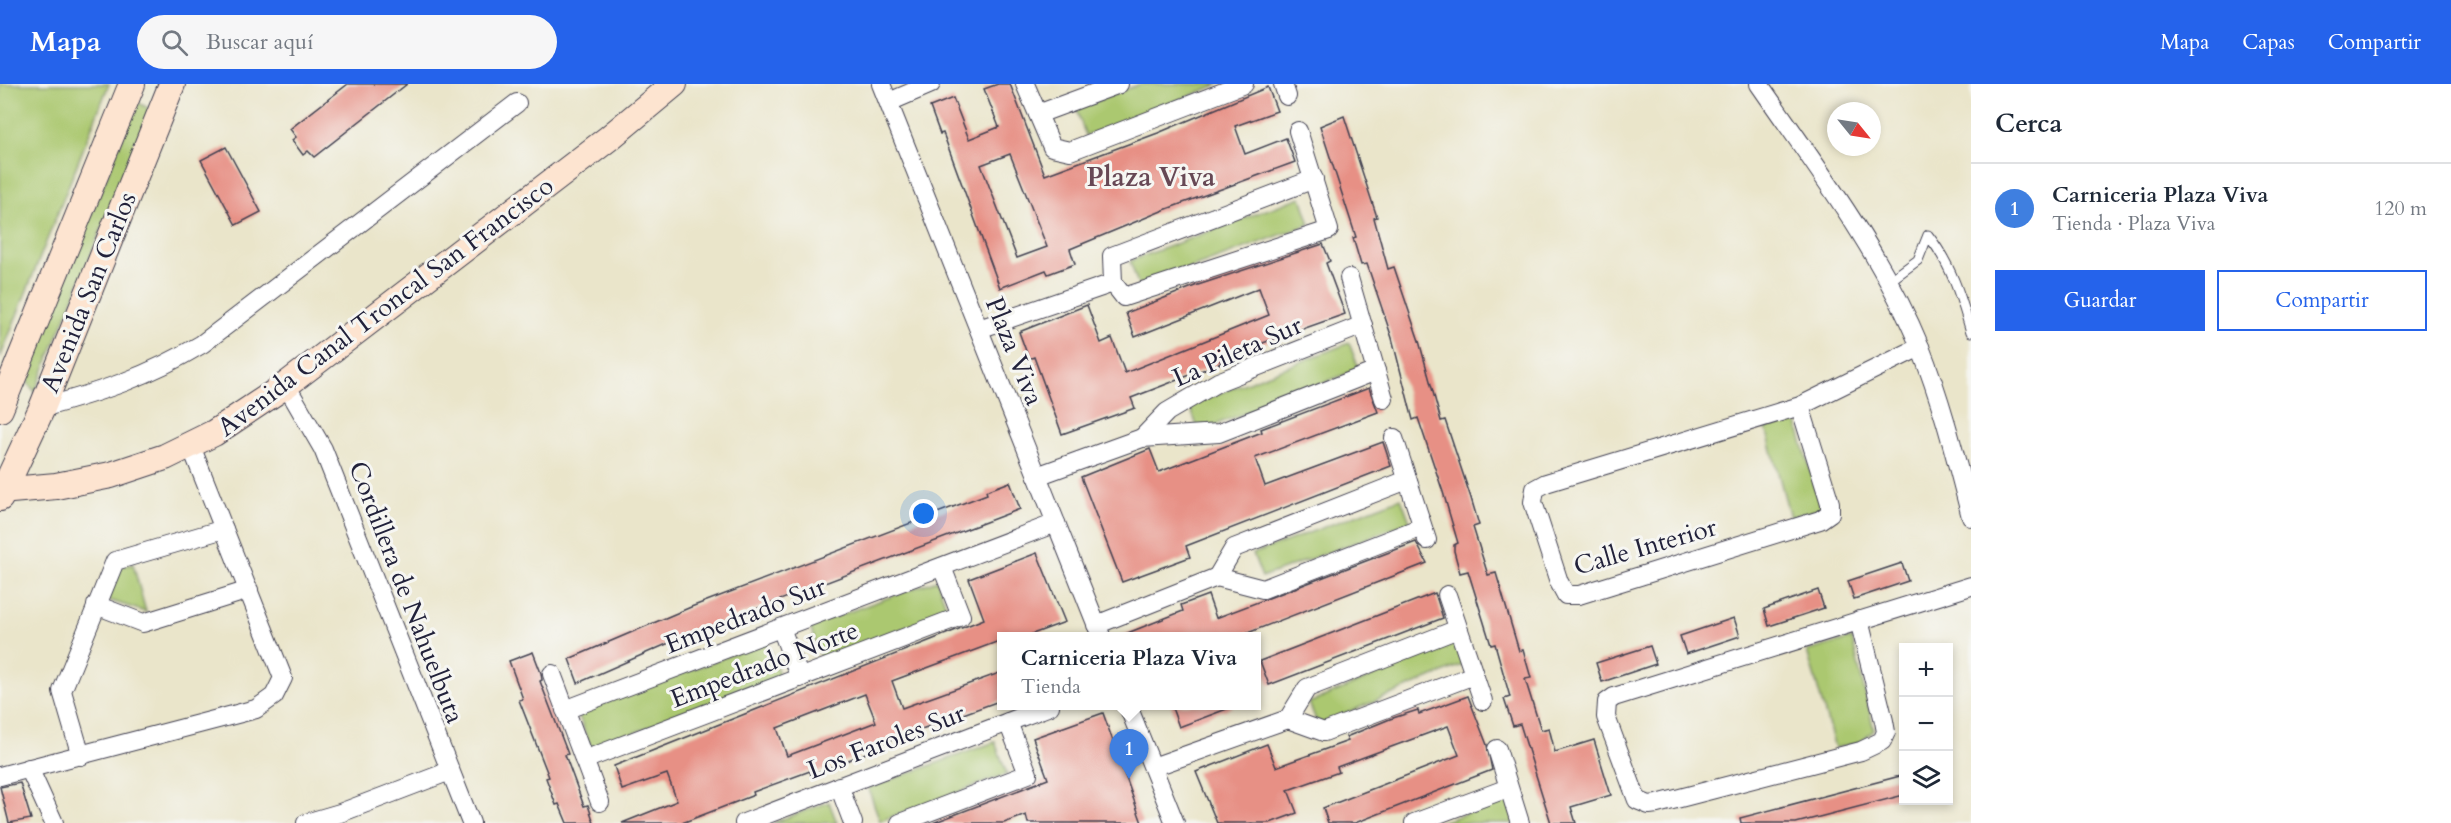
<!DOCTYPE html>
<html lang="es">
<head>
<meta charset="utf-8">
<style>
	:root { --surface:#fff; --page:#f6f6f7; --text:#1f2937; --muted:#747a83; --line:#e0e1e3; --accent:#2563eb }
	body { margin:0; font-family:Cardo,serif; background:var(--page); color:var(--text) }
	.controls { position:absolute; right:18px; bottom:18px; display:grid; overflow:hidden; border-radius:0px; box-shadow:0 3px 9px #0003 }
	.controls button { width:54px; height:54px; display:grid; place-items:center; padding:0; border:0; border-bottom:2px solid var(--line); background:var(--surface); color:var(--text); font:30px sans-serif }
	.compass { position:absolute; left:1827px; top:18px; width:54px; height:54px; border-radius:50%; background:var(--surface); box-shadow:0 3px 9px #0003; rotate:120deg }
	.you { position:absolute; left:924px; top:430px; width:21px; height:21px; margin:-15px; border:4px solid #fff; border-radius:50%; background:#1a73e8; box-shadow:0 0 0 9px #1a73e833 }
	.badge { display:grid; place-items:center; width:39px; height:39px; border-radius:50%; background:var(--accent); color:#fff; font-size:20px; font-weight:700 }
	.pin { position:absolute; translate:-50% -50px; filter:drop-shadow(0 2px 3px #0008) }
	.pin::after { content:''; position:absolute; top:32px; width:21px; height:18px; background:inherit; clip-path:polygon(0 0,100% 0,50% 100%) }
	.popup { position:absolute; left:997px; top:548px; width:264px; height:78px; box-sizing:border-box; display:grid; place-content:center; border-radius:0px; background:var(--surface); filter:drop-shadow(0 2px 4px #0005); font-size:20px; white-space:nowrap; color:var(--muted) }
	.popup b { font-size:22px; color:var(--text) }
	.popup::after { content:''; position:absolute; left:50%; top:100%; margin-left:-12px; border:12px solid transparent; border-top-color:var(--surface) }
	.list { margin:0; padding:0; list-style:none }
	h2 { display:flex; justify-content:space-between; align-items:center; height:78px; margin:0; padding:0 24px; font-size:26px }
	h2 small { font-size:20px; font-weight:400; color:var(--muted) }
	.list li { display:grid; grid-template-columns:39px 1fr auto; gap:18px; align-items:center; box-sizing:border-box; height:90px; padding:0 24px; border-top:2px solid var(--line) }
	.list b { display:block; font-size:22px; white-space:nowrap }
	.list p { margin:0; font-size:20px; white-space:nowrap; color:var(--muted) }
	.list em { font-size:20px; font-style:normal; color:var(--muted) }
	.actions { display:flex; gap:12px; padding:18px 24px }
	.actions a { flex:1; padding:14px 0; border:2px solid var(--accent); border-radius:0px; text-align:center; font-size:21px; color:var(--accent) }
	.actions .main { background:var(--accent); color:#fff }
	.icon { flex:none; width:33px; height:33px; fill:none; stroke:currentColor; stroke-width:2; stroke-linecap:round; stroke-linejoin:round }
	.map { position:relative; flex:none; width:1971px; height:739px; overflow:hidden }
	header { display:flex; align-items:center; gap:36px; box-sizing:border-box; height:84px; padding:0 30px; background:var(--accent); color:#fff }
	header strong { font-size:28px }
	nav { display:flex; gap:33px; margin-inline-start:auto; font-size:21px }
	.search { width:420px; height:54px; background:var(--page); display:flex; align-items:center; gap:15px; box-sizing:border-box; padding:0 21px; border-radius:33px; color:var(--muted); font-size:22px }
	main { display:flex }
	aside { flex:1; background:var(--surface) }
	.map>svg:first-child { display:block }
	.green { fill:#abc86f; stroke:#667555; stroke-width:1.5 }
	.building { fill:#e79085; fill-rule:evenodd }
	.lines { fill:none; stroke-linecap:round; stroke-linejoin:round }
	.lane-casing { stroke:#403f50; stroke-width:11 }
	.street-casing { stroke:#403f50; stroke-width:20 }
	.secondary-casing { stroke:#403f50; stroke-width:28 }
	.lane { stroke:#fff; stroke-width:9 }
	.street { stroke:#fff; stroke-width:18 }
	.secondary { stroke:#fde4d0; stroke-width:26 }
	.labels { text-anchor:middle; stroke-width:6; stroke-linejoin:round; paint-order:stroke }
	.street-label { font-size:26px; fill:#22223b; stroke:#f6f6f2 }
	.neighbourhood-label { font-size:27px; font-weight:bold; fill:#674855; stroke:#f6f6f2 }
</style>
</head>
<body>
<header>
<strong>Mapa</strong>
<div class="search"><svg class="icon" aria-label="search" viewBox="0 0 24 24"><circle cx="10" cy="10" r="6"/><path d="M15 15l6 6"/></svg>Buscar aquí</div>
<nav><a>Mapa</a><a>Capas</a><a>Compartir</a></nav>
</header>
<main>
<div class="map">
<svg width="1971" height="739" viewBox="0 0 1971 739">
	<rect width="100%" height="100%" fill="#f6f6f2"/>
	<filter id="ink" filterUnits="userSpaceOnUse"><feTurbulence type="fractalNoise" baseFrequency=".0167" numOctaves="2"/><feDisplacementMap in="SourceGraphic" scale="12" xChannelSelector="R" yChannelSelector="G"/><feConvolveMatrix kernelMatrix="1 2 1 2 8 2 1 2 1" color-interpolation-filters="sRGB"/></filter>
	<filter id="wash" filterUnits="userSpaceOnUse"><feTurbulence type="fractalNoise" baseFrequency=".008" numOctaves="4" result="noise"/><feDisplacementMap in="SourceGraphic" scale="24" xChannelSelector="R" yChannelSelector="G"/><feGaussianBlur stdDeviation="1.35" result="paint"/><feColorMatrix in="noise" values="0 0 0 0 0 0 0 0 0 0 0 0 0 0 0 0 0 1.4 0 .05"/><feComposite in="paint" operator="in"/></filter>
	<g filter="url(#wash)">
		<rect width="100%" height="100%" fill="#eae5ca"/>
		<g class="green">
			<polygon points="0,0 109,0 0,274"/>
			<polygon points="1140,0 1220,0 1086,52 1076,25"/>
			<polygon points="137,18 150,25 35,308 28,299 28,287"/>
			<polygon points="1301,113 1310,140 1139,203 1130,177"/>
			<polygon points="1349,259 1359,285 1199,347 1189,321"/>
			<polygon points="1796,336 1821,424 1790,433 1766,344"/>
			<polygon points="1401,414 1410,438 1262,493 1253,470"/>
			<polygon points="133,480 146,528 105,515 119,483"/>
			<polygon points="937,496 948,528 821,575 810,542"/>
			<polygon points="1852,555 1874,646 1861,658 1835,664 1807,567"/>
			<polygon points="767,557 780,593 591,665 578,629"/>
			<polygon points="1455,558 1464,580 1318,641 1309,619"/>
			<polygon points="995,658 1007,690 880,737 868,704"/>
			<polygon points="1509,715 1516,739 1438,739"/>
			<polygon points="829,718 837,739 772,739"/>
		</g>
		<g id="blocks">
			<g class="building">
				<polygon points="348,0 407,0 314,73 308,67 303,71 292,56 296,53 290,45"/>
				<path d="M998 0H1010L1045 91 1158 49 1268 3 1277 27 1235 42 1245 70 1286 54 1295 78 1164 126 1070 165 1075 180 1048 190 1046 186 1000 204 943 49 940 50 930 23 953 14 969 55 999 43 984 5ZM1010 70 1047 163 1017 174 981 81Z"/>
				<polygon points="1344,32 1377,133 1374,134 1388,185 1394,183 1419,257 1441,337 1445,336 1471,414 1479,441 1473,443 1488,491 1496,489 1519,567 1523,566 1531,594 1525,595 1541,646 1549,644 1555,668 1594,656 1611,711 1571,723 1576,739 1551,739 1520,640 1513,642 1504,615 1510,613 1495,560 1491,561 1468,487 1460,489 1454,467 1454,461 1458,459 1443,408 1418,334 1413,336 1392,254 1367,180 1361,181 1353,154 1356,153 1320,42"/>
				<polygon points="226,63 261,128 236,141 201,76"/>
				<polygon points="1323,160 1330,177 1326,179 1345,230 1260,260 1220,277 1221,279 1131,314 1135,324 1062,350 1034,273 1029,275 1019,248 1087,221 1101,259 1112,254 1125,289 1269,231 1259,204 1135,253 1126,229 1195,202"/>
				<polygon points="1369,304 1378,328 1255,374 1265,402 1383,358 1391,382 1186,462 1190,473 1122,498 1081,393 1150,365 1159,388 1262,348 1261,345"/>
				<polygon points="1010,398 1020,425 685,552 578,599 569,575 691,523 987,410 986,407"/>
				<polygon points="1416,458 1427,479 1240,552 1120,552 1183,527 1181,521 1208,511 1216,534"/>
				<path d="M1037 469 1065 538 1027 552H1002V556L892 597 902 624 1002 588V616L880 660 881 663 811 691 810 687 753 708 754 711 682 739H622L677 717 667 690 622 706 614 682 984 535 969 495ZM865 610 876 638 787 672 777 644Z"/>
				<polygon points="1902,479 1908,497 1854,515 1848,497"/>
				<polygon points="1818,506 1824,524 1769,542 1764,525"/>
				<polygon points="1435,509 1443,534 1269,601 1260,577"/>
				<polygon points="1734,534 1740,552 1686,570 1680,552"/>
				<polygon points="1650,562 1656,580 1602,598 1596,579"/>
				<polygon points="533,568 541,589 542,596 540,597 568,670 565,671 584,722 588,721 594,739 567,739 559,720 556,721 546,694 549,693 519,616 523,615 509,577"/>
				<polygon points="1468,612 1487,661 1492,686 1355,739 1328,739 1323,724 1459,671 1448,642 1337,683 1339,688 1288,706 1297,729 1270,739 1217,739 1196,688 1267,660 1276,683 1348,657 1346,653 1390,635 1418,626 1419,630"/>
				<polygon points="1171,621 1232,621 1232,623 1179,643"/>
				<polygon points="1103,629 1142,739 1028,739 1026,731 1004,739 933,739 1048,695 1033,654"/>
				<polygon points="1904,691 1904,711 1796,739 1741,739 1740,734"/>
				<polygon points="20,699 31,735 9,739 0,703"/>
			</g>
		</g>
	</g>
	<g filter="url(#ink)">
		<use href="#blocks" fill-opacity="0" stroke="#403f50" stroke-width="1.5"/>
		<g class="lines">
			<g class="lane-casing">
				<path id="lane" d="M1888 198 1918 176 1928 151C1951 180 1961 213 1971 248"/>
			</g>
			<g class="street-casing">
				<g id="street">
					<polyline points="881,0 1101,552"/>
					<polyline points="1025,0 1052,63 1070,67 1244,0"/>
					<polyline points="1283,0 1287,12"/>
					<path d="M1759 0C1817 84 1881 168 1920 263 1942 318 1956 375 1971 433"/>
					<polyline points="889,18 931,0"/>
					<polyline points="1038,30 1119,0"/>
					<polyline points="1349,194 1384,315"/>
					<polyline points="1113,199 1124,213 1329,146 1298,47"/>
					<polyline points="1113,199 1112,172 1314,95"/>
					<polyline points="979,245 1113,199"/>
					<polyline points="286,301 323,365 471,739"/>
					<polyline points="1800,322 1830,419 1830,429 1820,436 1579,511 1566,511 1559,498 1533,418 1535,405 1546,399 1800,322 1920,263"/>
					<path d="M42 324C103 307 147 293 202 260L517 19"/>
					<polyline points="1142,354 1167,328 1218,298 1363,241"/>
					<polyline points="1394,354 1427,456"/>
					<polyline points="1037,392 1142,354 1219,349 1376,287"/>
					<polyline points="1217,493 1234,464 1407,396"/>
					<polyline points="1217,493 1263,505 1422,443"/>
					<polyline points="1447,511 1483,617"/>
					<polyline points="96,521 143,539 249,506"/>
					<polyline points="1859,536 1884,637 1886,648 1882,657 1861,667 1657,720 1649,721 1637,716 1606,633 1607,618 1614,613 1971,502"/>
					<polyline points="1096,541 1217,493"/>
					<polyline points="781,544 800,594"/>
					<polyline points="552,590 600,718"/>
					<polyline points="1128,622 1175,739"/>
					<polyline points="565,626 1056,439"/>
					<polyline points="1288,635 1307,604 1458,545"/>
					<polyline points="1288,635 1324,648 1474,591"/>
					<polyline points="1497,665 1520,739"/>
					<polyline points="81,672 62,607 115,477 224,445"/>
					<polyline points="584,676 961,532 942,483"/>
					<polyline points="1153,683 1288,635"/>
					<polyline points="29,684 54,739"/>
					<polyline points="0,692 256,625 274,612 283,594 191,362"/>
					<polyline points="839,702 853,739"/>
					<polyline points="306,739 340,729 450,687"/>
					<polyline points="744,739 1050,622"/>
					<polyline points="900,739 1028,690 1008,638"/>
					<polyline points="1414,739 1508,704"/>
				</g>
			</g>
			<g class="secondary-casing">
				<g id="secondary">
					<polyline points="0,325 132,0"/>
					<polyline points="0,407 56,402 111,391 165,373 214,349 286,301 609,54 674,0"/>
					<polyline points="0,414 42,324 172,0"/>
				</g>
			</g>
			<use href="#lane" class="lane"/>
			<use href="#street" class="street"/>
			<use href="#secondary" class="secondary"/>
		</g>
	</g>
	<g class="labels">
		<g class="street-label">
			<text transform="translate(88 208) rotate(-68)" y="9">Avenida San Carlos</text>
			<text transform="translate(385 222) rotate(-37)" y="9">Avenida Canal Troncal San Francisco</text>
			<text transform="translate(1015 267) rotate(68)" y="9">Plaza Viva</text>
			<text transform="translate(1237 267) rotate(-24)" y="9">La Pileta Sur</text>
			<text transform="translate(1645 462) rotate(-16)" y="9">Calle Interior</text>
			<text transform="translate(407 508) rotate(69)" y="9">Cordillera de Nahuelbuta</text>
			<text transform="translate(745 531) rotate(-21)" y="9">Empedrado Sur</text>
			<text transform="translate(764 580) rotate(-21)" y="9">Empedrado Norte</text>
			<text transform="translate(886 657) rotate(-21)" y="9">Los Faroles Sur</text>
		</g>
		<g class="neighbourhood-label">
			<text x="1151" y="102">Plaza Viva</text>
		</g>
	</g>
</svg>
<div class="controls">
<button>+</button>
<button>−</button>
<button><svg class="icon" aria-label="layers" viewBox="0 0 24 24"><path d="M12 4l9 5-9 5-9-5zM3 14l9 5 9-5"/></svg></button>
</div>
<svg class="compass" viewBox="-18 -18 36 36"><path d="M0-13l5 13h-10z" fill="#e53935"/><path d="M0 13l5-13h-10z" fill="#747a83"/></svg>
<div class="you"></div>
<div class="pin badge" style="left:1129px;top:695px;background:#3f7fe0">1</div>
<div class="popup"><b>Carniceria Plaza Viva</b>Tienda</div>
</div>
<aside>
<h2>Cerca<small></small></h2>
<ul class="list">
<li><span class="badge" style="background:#3f7fe0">1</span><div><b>Carniceria Plaza Viva</b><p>Tienda · Plaza Viva</p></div><em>120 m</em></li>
</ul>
<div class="actions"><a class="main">Guardar</a><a>Compartir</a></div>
</aside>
</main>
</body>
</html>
